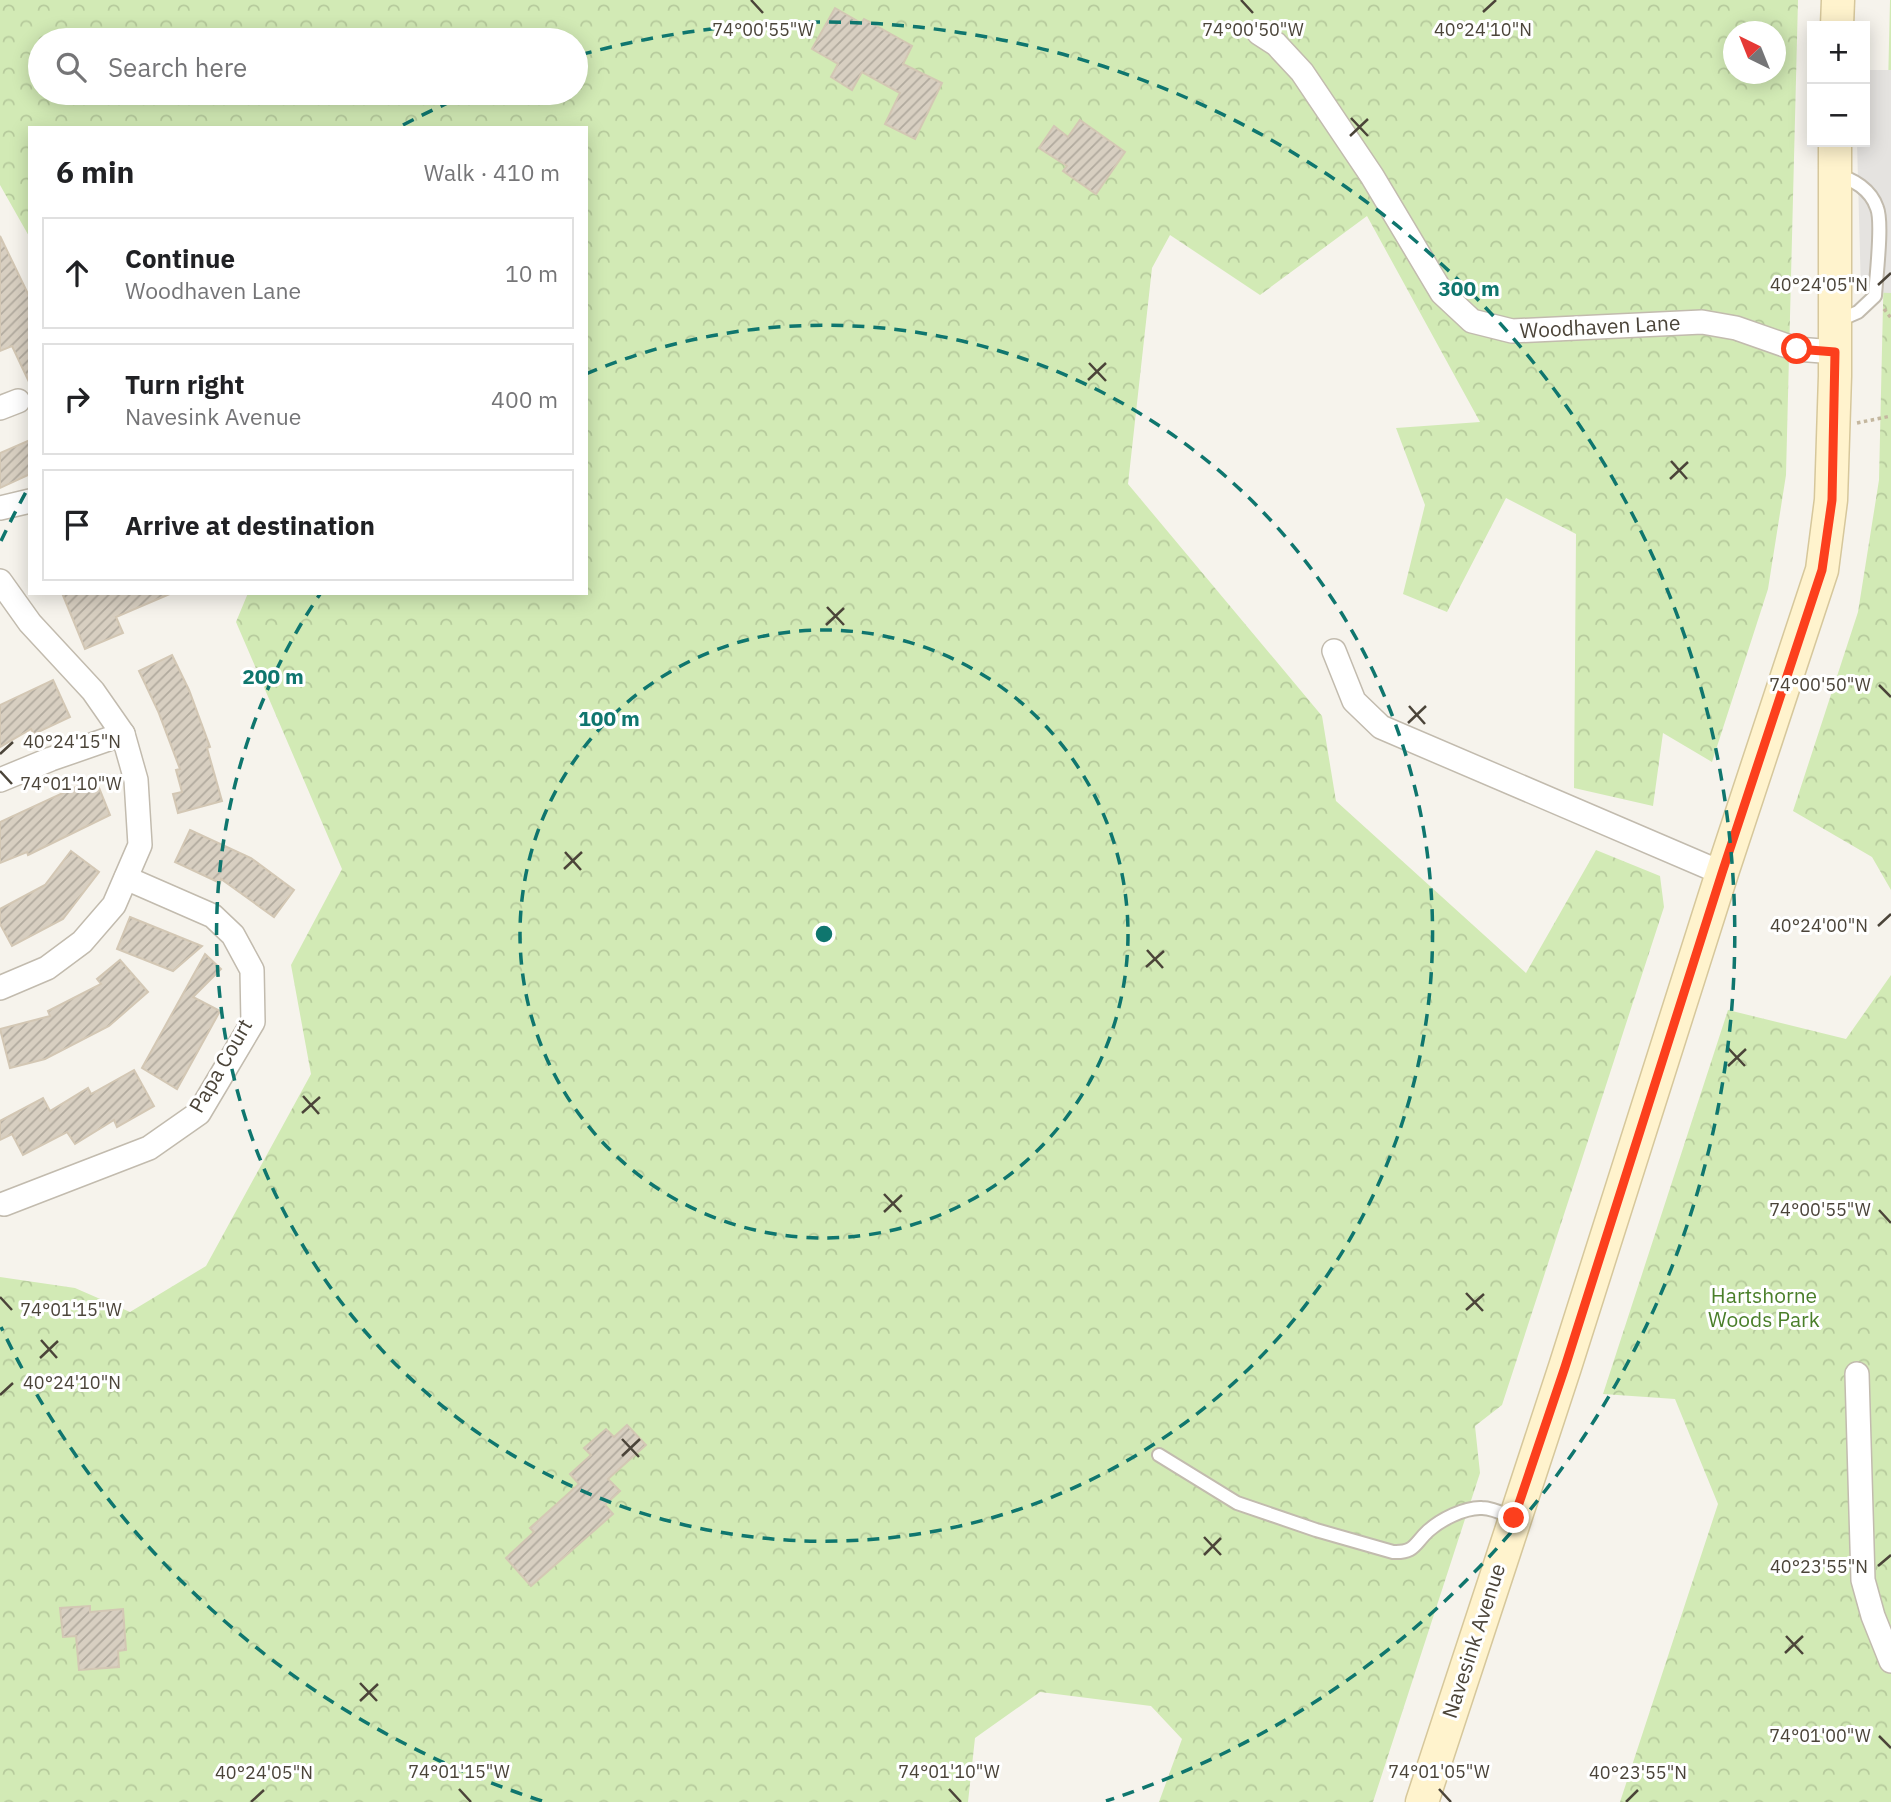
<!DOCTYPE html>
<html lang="en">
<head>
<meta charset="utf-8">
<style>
	:root { --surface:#fff; --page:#f6f6f6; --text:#202124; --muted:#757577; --line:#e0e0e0 }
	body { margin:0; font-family:"IBM Plex Sans",sans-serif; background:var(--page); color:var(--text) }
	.controls { position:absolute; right:21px; top:21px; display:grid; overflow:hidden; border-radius:0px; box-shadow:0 4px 18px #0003 }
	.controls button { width:63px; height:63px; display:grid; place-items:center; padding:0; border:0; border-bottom:2px solid var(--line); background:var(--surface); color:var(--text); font:35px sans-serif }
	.compass { position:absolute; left:1723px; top:21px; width:63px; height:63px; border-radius:50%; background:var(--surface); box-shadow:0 4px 18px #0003; rotate:317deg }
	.stop { position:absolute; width:21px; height:21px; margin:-16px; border:5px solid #fc3f1d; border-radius:50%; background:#fff }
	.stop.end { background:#fc3f1d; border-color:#fff; box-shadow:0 2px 7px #0008 }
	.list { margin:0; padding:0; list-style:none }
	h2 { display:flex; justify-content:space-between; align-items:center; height:91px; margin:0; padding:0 28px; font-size:30px }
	h2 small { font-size:23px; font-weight:400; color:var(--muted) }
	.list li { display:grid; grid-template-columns:46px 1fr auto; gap:21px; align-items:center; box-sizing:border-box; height:112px; margin:0 14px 14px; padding:0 14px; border:2px solid var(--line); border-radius:0px }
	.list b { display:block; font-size:26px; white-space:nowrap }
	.list p { margin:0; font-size:23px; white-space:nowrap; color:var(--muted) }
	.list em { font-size:23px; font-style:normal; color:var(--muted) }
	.icon { flex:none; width:38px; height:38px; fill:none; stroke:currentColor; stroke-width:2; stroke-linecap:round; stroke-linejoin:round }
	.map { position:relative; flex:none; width:1891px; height:1802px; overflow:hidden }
	.search { position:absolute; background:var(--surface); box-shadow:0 4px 18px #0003; left:28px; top:28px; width:560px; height:77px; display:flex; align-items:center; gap:18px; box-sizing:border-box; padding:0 24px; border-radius:38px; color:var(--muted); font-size:26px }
	.panel { position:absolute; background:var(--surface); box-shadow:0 4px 18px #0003; left:28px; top:126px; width:560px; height:469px; border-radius:0px }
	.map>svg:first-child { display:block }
	.forest { fill:url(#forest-crowns); fill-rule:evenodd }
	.parking { fill:#e5e3e0 }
	.building { fill:url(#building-hatch); stroke:#d3c7b4; stroke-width:2 }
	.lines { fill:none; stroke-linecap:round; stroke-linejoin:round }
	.service-casing { stroke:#c2bbae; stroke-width:16 }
	.minor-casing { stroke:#c2bbae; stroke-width:26 }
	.secondary-casing { stroke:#d6c79b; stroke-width:35 }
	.path { stroke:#c4b79f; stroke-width:3.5; stroke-dasharray:3.5 3.5; stroke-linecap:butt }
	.service { stroke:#fff; stroke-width:12 }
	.minor { stroke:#fff; stroke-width:23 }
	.secondary { stroke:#fff3cd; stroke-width:32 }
	.route { stroke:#fc3f1d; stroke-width:9 }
	.ticks { fill:none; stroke:#4b4439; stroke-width:2.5 }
	.ring { fill:none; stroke:#0f766e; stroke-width:3.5; stroke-dasharray:12 9 }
	.labels { text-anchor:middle; stroke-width:6; stroke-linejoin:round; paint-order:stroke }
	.street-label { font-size:21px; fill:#4b4439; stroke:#fff }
	.park-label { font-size:21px; fill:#4a7f2a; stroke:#fff }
	.ticks-label { font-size:18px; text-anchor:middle; fill:#4b4439; stroke:#fff; stroke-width:6; stroke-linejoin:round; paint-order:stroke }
	.centre { fill:#0f766e; stroke:#fff; stroke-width:3.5 }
	.ring-label { font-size:21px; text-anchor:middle; font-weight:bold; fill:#0f766e; stroke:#fff; stroke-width:6; stroke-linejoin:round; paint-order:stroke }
</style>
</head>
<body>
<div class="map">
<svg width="1891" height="1802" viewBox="0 0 1891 1802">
	<defs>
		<pattern id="forest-crowns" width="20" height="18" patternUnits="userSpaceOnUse" patternTransform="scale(1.75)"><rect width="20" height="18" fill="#d2eab5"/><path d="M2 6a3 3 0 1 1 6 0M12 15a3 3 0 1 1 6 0" fill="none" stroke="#b6ca9c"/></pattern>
		<pattern id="building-hatch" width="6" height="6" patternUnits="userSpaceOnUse" patternTransform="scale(1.75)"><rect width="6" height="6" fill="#d8cfc1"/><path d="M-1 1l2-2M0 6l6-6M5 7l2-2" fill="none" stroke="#b1aa9e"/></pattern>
	</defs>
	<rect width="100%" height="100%" fill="#f6f3ec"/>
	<g class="forest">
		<path d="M0 0H1798L1786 475 1768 589 1712 762 1663 733 1653 806 1574 788 1576 534 1506 498 1447 612 1403 594 1425 505 1396 428 1480 422 1367 216 1260 295 1170 235 1152 268 1128 484 1322 716 1336 801 1526 973 1596 850 1660 876 1664 907 1502 1405 1475 1426 1480 1473 1373 1802H1159L1182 1739 1151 1706 1040 1692 975 1738 968 1802H0V1277L75 1288 130 1312 206 1266 311 1074 291 965 342 869 236 622 248 593H586V128H30V238L0 185ZM1734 32H1776V74H1734ZM40 40H576V93H40Z"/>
		<polygon points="1890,0 1891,0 1891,890 1872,857 1793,811 1858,612 1879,480"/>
		<polygon points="1891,975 1891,1802 1620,1802 1718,1504 1675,1399 1603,1394 1728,1010 1846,1039"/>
	</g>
	<polygon class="parking" points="1865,70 1891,70 1891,293 1861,292 1857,142 1865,142"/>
	<g class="building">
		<polygon points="835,8 861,23 864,19 912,46 903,64 942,83 915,139 885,124 900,93 862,72 852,90 831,77 838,64 812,49"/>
		<polygon points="1080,120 1125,152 1096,194 1063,171 1067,166 1039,148 1054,126 1068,137"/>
		<polygon points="0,236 30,298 30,384 12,346 0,351"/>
		<polygon points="30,440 30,474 0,488 0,453"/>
		<polygon points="62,593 172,593 116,617 123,633 85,649"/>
		<polygon points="172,655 189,690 210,747 207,748 222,801 178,813 173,794 182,792 176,770 180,769 158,711 139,671"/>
		<polygon points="53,680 70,717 34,734 31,729 0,747 0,705"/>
		<polygon points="95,778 110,815 28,855 27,852 0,863 0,822"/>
		<polygon points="190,830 251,858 294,890 274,917 221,879 220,883 175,862"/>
		<polygon points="71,851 99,872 63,919 12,946 0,924 0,909 45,885"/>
		<polygon points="130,917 202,946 173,971 117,949"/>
		<polygon points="205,954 221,969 193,997 220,1011 177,1089 142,1068"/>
		<polygon points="120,960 148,992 109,1026 45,1059 10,1068 0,1029 50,1016 48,1011 101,984 97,979"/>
		<polygon points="134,1070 154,1106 117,1127 114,1120 75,1144 67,1132 23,1155 12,1134 0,1140 0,1121 43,1098 50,1111 88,1088 91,1094"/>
		<polygon points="627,1425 646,1445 608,1479 620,1491 605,1505 613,1514 531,1586 506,1558 534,1532 530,1528 579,1484 570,1474 591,1455 584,1448 606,1429 614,1437"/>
		<polygon points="90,1606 90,1612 123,1609 126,1650 118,1651 119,1667 79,1670 76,1636 63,1637 60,1608"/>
	</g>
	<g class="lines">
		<g class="service-casing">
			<g id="service">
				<path d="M1835 322 1858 312 1875 296C1876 278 1883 223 1877 208 1871 190 1853 178 1836 176"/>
				<path d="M1159 1455 1237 1503 1316 1530 1393 1552C1415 1553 1414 1544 1428 1531 1440 1520 1465 1507 1482 1508 1493 1508 1504 1514 1513 1518"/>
			</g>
		</g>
		<g class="minor-casing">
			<g id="minor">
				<polyline points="1259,33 1276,44 1302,72 1372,176 1442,293 1472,321 1512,331 1702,322 1736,328 1796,349 1835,352"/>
				<polyline points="0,408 18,401"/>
				<polyline points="0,508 30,501"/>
				<polyline points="0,581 30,623 93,691 123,734 136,780 140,845 114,905 82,942 47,968 0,988"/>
				<polyline points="1334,651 1354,701 1381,727 1722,873"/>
				<polyline points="0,780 51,759 123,734"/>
				<polyline points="4,1204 149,1148 199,1113 253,1022 252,970 233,935 213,916 126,878"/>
				<polyline points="1857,1374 1863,1580 1873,1616 1891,1661"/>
			</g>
		</g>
		<g class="secondary-casing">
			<g id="secondary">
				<polyline points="1837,26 1838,0"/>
				<polyline points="1422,1802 1565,1367 1722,873 1822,570 1831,500 1835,376 1835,142"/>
			</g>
		</g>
		<g class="path">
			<polyline points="1884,309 1891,318"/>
			<polyline points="1857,423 1891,416"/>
		</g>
		<use href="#service" class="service"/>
		<use href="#minor" class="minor"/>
		<use href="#secondary" class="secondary"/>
	</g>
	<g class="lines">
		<polyline class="route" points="1514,1518 1565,1367 1722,873 1822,570 1832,500 1835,352 1797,349"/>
	</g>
	<path class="ticks" d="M751 0 763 13M1241 0 1253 13M1483 12 1496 0M1351 118 1368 136M1350 136 1368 119M1878 285 1891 273M1089 363 1106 381M1088 380 1106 363M1671 461 1687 479M1670 479 1688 462M827 607 844 625M826 625 844 608M1879 685 1891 697M1409 706 1425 724M1408 723 1426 706M0 754 13 742M0 771 12 784M565 852 581 870M564 869 582 852M1878 926 1891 914M1147 950 1163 968M1146 967 1164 951M1728 1048 1745 1066M1728 1066 1746 1049M303 1096 319 1114M302 1113 320 1097M884 1194 901 1212M1879 1210 1891 1223M884 1212 902 1195M1466 1293 1483 1311M0 1297 12 1310M1466 1310 1484 1294M41 1340 57 1358M40 1358 58 1341M0 1395 13 1383M622 1439 639 1457M622 1456 640 1439M1204 1537 1221 1555M1204 1555 1221 1538M1878 1566 1891 1555M1786 1636 1803 1654M1785 1653 1803 1636M360 1683 377 1701M360 1701 378 1684M1879 1736 1891 1748M459 1789 471 1802M949 1789 961 1802M1439 1789 1451 1802M251 1802 264 1790M1626 1802 1638 1790"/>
	<g class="ring">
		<circle cx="824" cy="934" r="304"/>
		<path d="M586 374A608 608 0 1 1 320 594"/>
		<path d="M542 1801A912 912 0 0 1 1 1327M1 541A912 912 0 0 1 26 492M403 125A912 912 0 0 1 468 94M580 55A912 912 0 0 1 1106 1801"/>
	</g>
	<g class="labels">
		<g class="street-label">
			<text transform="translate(1600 327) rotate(-3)" y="7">Woodhaven Lane</text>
			<text transform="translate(221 1066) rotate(-60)" y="7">Papa Court</text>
			<text transform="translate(1474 1641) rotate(-72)" y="7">Navesink Avenue</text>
		</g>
		<g class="park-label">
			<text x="1764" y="1303">Hartshorne<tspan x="1764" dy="24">Woods Park</tspan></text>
		</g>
	</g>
	<g class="ticks-label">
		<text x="1483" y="36">40°24'10"N</text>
		<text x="763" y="36">74°00'55"W</text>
		<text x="1253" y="36">74°00'50"W</text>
		<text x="1819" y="291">40°24'05"N</text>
		<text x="1820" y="691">74°00'50"W</text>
		<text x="72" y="748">40°24'15"N</text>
		<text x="71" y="790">74°01'10"W</text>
		<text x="1819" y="932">40°24'00"N</text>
		<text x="1820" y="1216">74°00'55"W</text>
		<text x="71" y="1316">74°01'15"W</text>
		<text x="72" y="1389">40°24'10"N</text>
		<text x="1819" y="1573">40°23'55"N</text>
		<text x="1820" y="1742">74°01'00"W</text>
		<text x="459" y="1778">74°01'15"W</text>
		<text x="949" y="1778">74°01'10"W</text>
		<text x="1439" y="1778">74°01'05"W</text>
		<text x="264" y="1779">40°24'05"N</text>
		<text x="1638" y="1779">40°23'55"N</text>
	</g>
	<circle cx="824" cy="934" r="10" class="centre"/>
	<g class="ring-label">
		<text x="1469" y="296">300 m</text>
		<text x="273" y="684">200 m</text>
		<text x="609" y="726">100 m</text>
	</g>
</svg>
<div class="controls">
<button>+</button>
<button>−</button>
</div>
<svg class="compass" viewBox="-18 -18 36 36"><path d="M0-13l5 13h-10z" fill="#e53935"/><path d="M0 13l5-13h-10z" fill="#757577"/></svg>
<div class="stop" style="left:1797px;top:349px"></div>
<div class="stop end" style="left:1514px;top:1518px"></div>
<div class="search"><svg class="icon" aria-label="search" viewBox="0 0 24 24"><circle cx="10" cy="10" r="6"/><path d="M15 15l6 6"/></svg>Search here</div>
<section class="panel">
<h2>6 min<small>Walk · 410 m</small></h2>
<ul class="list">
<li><svg class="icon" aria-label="ahead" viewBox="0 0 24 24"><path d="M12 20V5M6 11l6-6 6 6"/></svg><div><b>Continue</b><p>Woodhaven Lane</p></div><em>10 m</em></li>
<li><svg class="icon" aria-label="right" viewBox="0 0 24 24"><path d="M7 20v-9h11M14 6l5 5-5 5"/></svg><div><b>Turn right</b><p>Navesink Avenue</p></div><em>400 m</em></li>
<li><svg class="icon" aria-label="arrive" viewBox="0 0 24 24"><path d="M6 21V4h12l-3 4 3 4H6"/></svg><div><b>Arrive at destination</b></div></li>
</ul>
</section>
</div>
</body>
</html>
